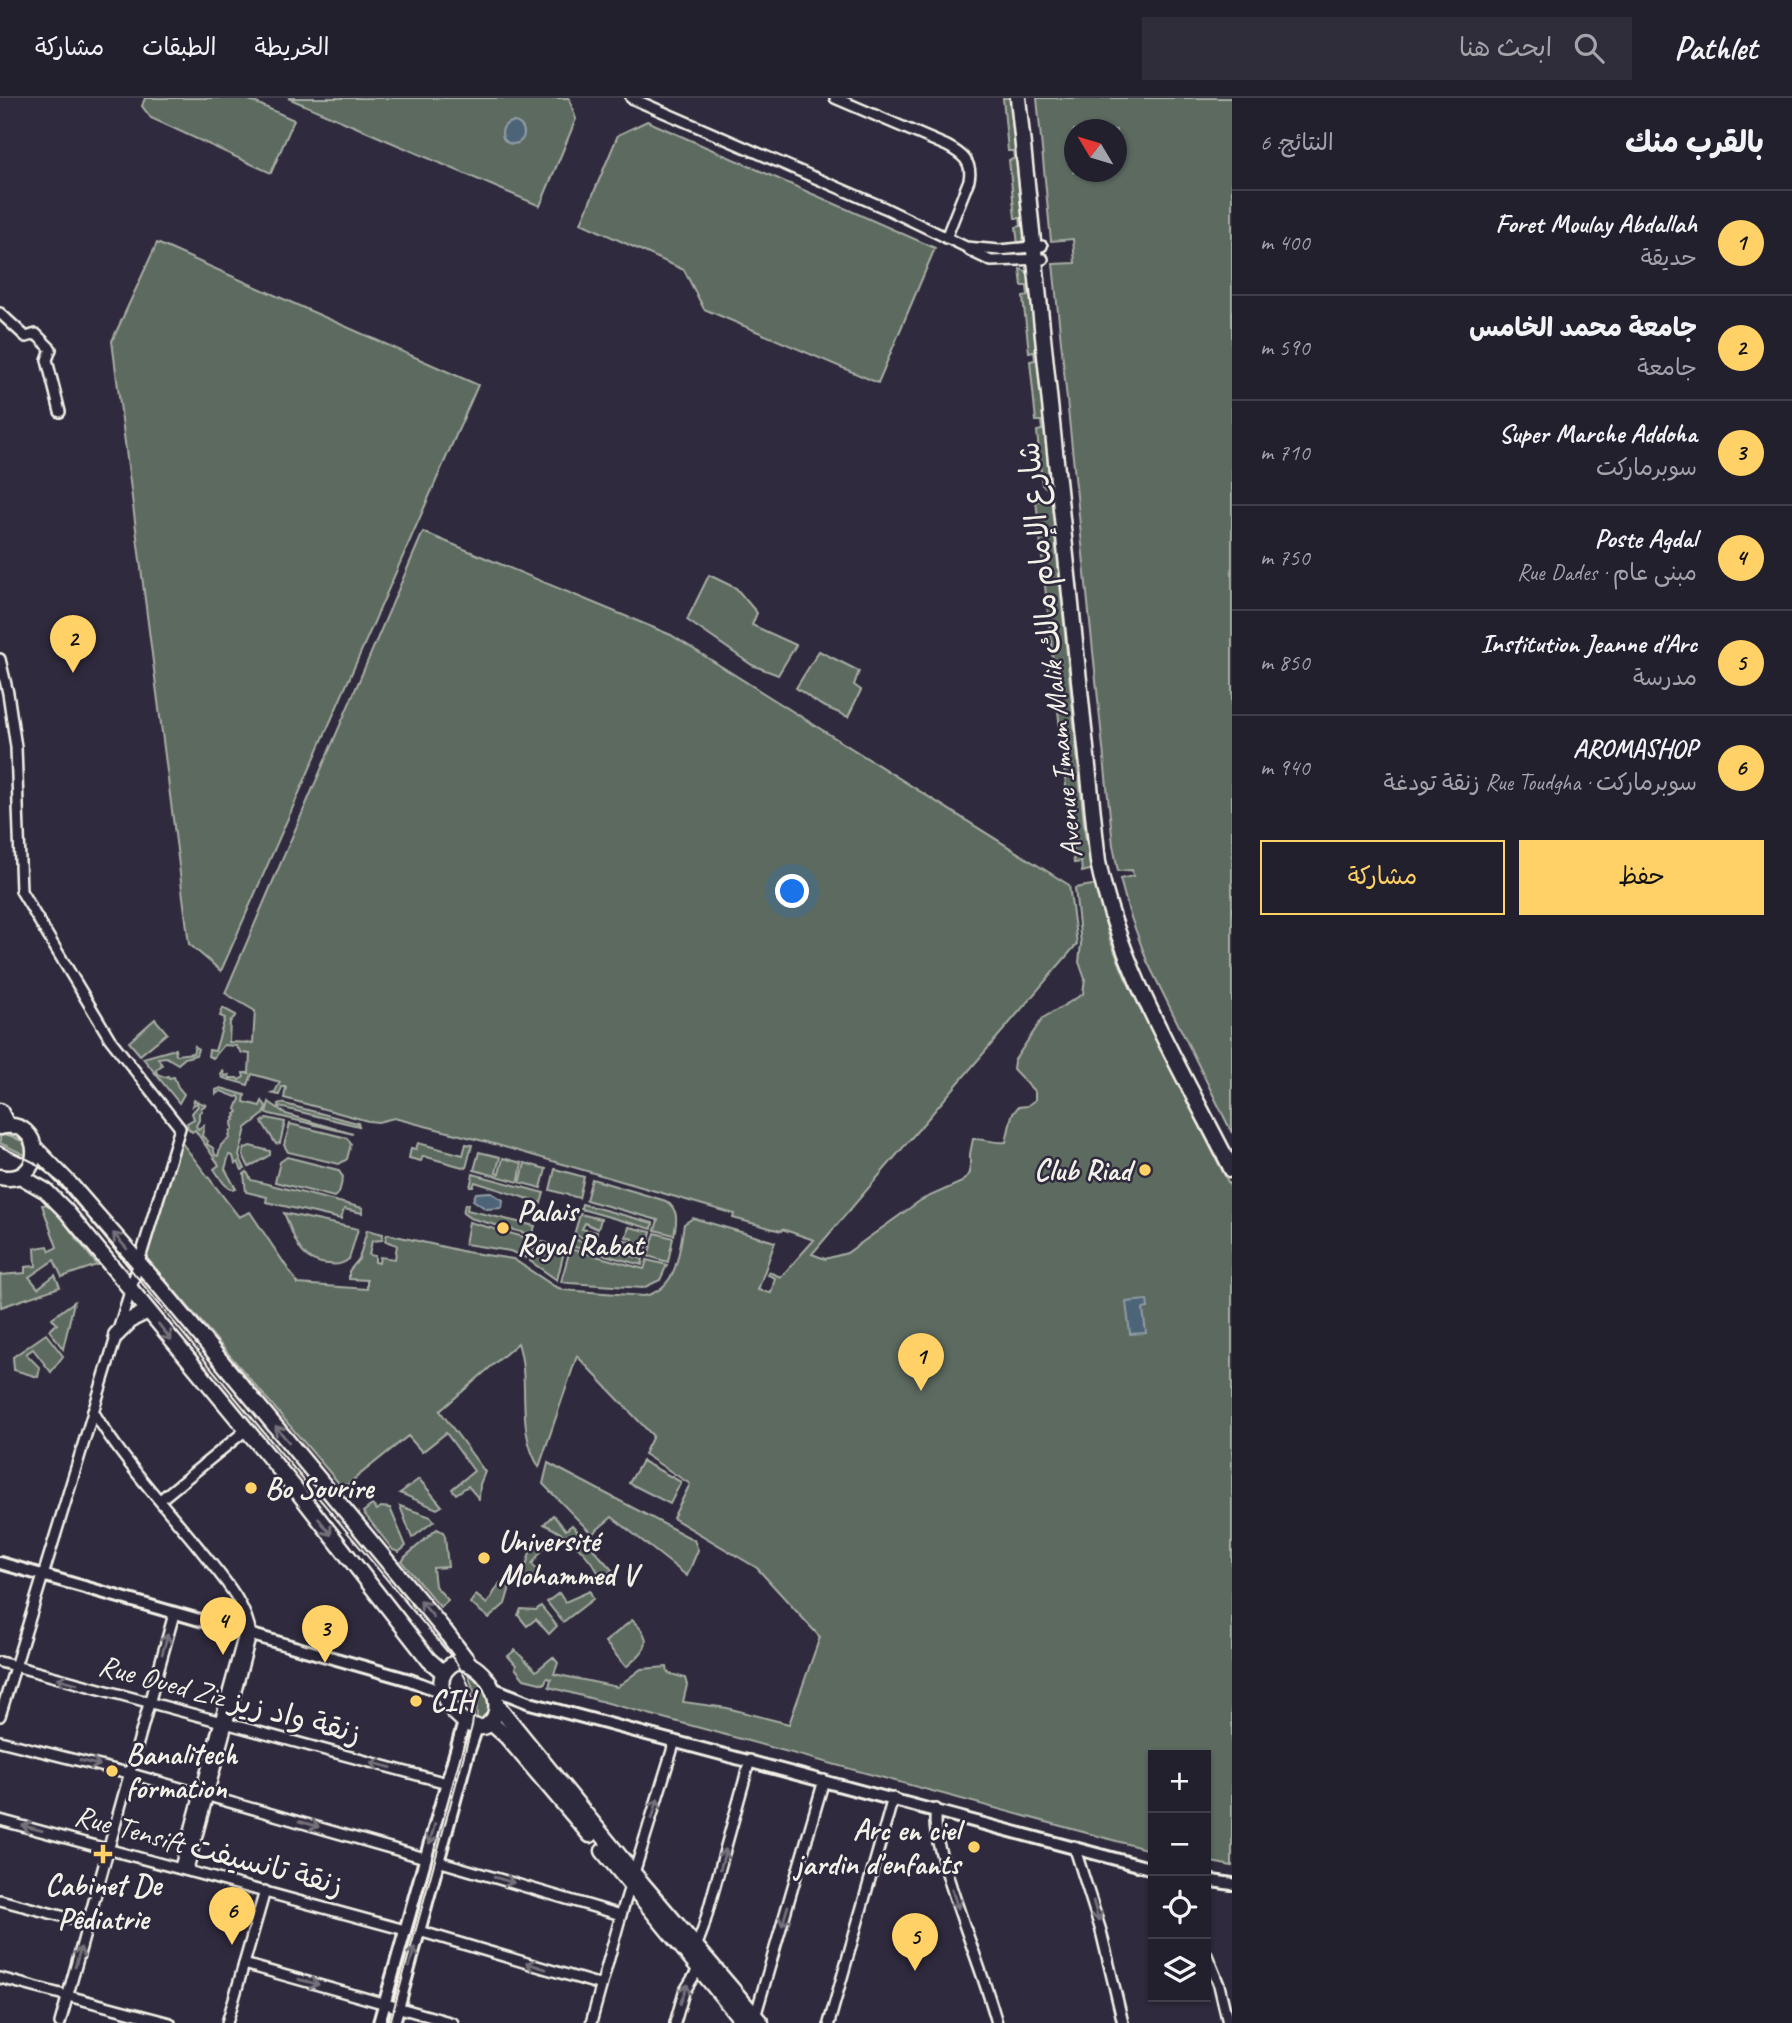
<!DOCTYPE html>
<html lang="ar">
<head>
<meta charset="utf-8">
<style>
	:root { --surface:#23202e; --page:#2f2d3a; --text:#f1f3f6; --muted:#a3a3aa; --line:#403e4a; --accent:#ffd166 }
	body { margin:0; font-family:Caveat,"Playpen Sans Arabic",sans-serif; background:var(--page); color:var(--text); direction:rtl }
	.controls { position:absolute; right:21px; bottom:21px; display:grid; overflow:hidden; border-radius:0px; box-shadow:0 2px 5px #0004 }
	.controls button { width:63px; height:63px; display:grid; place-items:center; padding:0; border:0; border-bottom:2px solid var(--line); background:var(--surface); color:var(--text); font:35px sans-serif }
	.compass { position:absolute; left:1064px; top:21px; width:63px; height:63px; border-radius:50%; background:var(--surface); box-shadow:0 2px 5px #0004; rotate:308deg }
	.you { position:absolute; left:793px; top:794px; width:24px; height:24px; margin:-18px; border:5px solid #fff; border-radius:50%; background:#1a73e8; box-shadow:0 0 0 10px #1a73e833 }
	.badge { display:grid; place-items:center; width:46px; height:46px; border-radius:50%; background:var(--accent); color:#111; font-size:23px; font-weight:700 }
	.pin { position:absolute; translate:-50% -58px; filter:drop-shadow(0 2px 4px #0008) }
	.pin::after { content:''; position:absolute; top:37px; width:24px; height:21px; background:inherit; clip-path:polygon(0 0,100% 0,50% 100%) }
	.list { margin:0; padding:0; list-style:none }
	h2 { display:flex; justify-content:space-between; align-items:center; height:91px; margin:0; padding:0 28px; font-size:30px }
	h2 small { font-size:23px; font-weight:400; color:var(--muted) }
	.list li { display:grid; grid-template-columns:46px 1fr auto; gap:21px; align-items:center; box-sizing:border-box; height:105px; padding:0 28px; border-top:2px solid var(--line) }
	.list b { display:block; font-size:26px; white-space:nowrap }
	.list p { margin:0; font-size:23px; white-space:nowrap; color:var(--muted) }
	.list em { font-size:23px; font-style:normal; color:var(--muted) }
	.actions { display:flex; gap:14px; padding:21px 28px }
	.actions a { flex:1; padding:16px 0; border:2px solid var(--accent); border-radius:0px; text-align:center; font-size:24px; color:var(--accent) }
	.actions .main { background:var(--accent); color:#111 }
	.icon { flex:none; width:38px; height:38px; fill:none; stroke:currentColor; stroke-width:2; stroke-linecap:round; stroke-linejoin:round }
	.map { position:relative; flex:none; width:1232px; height:1925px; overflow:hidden; direction:ltr }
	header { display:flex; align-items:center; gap:42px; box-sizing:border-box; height:98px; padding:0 35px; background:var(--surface); border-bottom:2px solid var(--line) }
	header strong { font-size:33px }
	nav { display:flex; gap:38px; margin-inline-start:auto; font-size:24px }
	.search { width:490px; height:63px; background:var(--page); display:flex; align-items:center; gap:18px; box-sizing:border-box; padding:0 24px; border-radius:0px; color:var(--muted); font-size:26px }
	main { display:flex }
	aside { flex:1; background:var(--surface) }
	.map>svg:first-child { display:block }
	.green { fill:#5c6b61; stroke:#a8aea4; stroke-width:2; fill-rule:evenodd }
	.water { fill:#4d6478; stroke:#909ca5; stroke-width:2 }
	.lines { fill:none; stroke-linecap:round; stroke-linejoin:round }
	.minor-casing { stroke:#f4f1e8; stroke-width:14 }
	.tertiary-casing { stroke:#f4f1e8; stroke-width:16 }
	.primary-casing { stroke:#f4f1e8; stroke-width:19 }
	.minor { stroke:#2f2a3d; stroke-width:9 }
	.tertiary { stroke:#2f2a3d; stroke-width:10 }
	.primary { stroke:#2f2a3d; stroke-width:14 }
	.tram { stroke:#f4f1e8; stroke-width:2 }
	.oneway { stroke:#747079 }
	.poi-dot { fill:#ffd166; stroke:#2f2a3d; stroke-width:2.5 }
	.labels { text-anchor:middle; stroke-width:5; stroke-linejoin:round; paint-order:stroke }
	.street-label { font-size:30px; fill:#f4f1e8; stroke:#2f2a3d }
	.poi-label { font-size:30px; font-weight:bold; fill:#f4f1e8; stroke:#2f2a3d; text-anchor:start }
</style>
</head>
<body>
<header>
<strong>Pathlet</strong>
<div class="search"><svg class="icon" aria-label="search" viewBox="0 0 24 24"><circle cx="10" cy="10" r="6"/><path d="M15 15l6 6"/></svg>ابحث هنا</div>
<nav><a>الخريطة</a><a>الطبقات</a><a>مشاركة</a></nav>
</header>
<main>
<aside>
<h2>بالقرب منك<small>النتائج: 6</small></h2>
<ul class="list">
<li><span class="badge">1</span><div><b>Foret Moulay Abdallah</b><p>حديقة</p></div><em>400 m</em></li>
<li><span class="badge">2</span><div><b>جامعة محمد الخامس</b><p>جامعة</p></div><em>590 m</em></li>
<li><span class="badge">3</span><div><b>Super Marche Addoha</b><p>سوبرماركت</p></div><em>710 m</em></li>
<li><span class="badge">4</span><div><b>Poste Agdal</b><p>مبنى عام · Rue Dades</p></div><em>750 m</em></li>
<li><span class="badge">5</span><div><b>Institution Jeanne d'Arc</b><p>مدرسة</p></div><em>850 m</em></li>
<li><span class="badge">6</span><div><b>AROMASHOP</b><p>سوبرماركت · Rue Toudgha زنقة تودغة</p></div><em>940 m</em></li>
</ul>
<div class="actions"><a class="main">حفظ</a><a>مشاركة</a></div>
</aside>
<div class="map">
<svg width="1232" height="1925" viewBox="0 0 1232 1925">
	<rect width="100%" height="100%" fill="#2f2a3d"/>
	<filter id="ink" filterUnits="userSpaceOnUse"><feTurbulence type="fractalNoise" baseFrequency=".0143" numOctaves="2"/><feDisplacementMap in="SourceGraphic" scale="14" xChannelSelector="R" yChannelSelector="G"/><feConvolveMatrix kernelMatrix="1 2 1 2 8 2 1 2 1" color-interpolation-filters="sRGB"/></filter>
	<g filter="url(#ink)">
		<g class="green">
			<polygon points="145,0 245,0 294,22 271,75 151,20 142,8"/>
			<polygon points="288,0 569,0 576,21 540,108"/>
			<polygon points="1003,0 1010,0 1024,138 1023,143 1018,147 1016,129 1021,128 1020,120 1015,120 1009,62 1014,61 1013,53 1008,53"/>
			<path d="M1037 0H1232V1035L1147 863 1129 814 1120 781 1133 778 1132 772 1118 773 1113 747 1053 166 1075 165 1073 141 1051 143ZM1074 32H1116V74H1074Z"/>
			<polygon points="647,23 935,150 878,285 704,211 684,172 581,125 618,37"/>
			<polygon points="157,145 478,287 221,873 189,846 112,243"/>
			<polygon points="1020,171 1026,173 1029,179 1085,736 1091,768 1090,772 1082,774 1081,764 1074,765 1036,402 1044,404 1048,399 1049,391 1042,387 1037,333 1042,332 1041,323 1036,323 1030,263 1035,262 1034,253 1029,254 1023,199 1028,198 1027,188 1022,188"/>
			<path d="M423 434 671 537 1069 787 1077 846 812 1156 825 1161 847 1155 921 1102 962 1084 970 1075V1056L973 1041C985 1040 993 1046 1006 1044L1012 1017 1018 1009 1027 1008 1035 1002V994L1013 971 1014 963 1043 920 1083 896 1085 881 1079 864 1081 846 1075 790 1092 787 1096 789 1110 842 1126 881 1232 1092V1768L1206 1763V1657H1153V1753L549 1589 551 1581 547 1580 544 1586 524 1581 515 1570 516 1567 508 1558 515 1552 536 1573 553 1559 558 1565 554 1576 617 1589 641 1571 667 1569 668 1575 685 1580 687 1587 683 1604 727 1610 789 1626 820 1539 757 1470 673 1420 690 1386 644 1356 653 1338 577 1258 539 1369C515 1330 531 1285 518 1245L440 1313 485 1374 480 1386 479 1401 468 1388 456 1396 452 1391 474 1373 446 1335 422 1354 408 1338 343 1390 145 1158 178 1040 239 1119 250 1114 298 1186 367 1191V1182L349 1181V1173L359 1161 367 1132 383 1136 382 1142 372 1143 369 1157 375 1158V1164L379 1165 380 1159 395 1161 397 1147 385 1143 387 1136 466 1154 513 1161 554 1188 564 1192 644 1198C678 1191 679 1154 684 1126L693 1120 775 1144 758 1192 771 1195 775 1180 768 1177 769 1174 781 1179 814 1142 782 1131 781 1133 733 1120 734 1116 487 1044 394 1020 378 1024 368 1023 284 1000 286 989H282L279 997 270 995 275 994 280 984 252 976 248 987 223 980 221 977 223 973 225 978 229 977 230 980H237L239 982 244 979 243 975H249L250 956 242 955 236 948 224 947 213 960 208 958 209 952 215 953 225 920 220 918 223 910 236 917 230 924 229 944 253 945 255 913 225 895Z"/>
			<polygon points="709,477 736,490 757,515 752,527 796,547 778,577 752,567 687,522"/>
			<polygon points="819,553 859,573 854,587 861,592 848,619 821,607 796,590"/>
			<polygon points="155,921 167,935 140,957 129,944"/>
			<polygon points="195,948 198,951 196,957 185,960 178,966 166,959 158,960 162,967 156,972 157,976 165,979 168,978 169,980 174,979 178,989 184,996 179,1005 143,960 175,951 176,957 193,955"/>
			<path d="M221 990 245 997 244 1004 260 1008 262 1003 266 1008 264 1016 246 1030 239 1058 245 1071 242 1072 238 1064 235 1066 233 1058 229 1057 225 1071 236 1091C225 1092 220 1079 214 1071L219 1067 195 1032 192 1034 188 1030 187 1025 194 1021 192 1015 198 1008 197 1005 192 1008 194 1002 206 1007 201 1010 202 1013 199 1015V1022L196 1028 198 1031 204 1027 202 1038 208 1043 207 1046 213 1050 215 1057 218 1058 221 1047 230 1040 229 1037 231 1035 230 1033 233 1031 232 1024 235 1022 234 1020 236 1018 235 1016 238 1014 236 1011 240 1001 239 998 236 999 221 993 216 996V992Z"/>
			<polygon points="269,1004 286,1016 353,1036 266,1015"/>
			<polygon points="281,1005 358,1025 359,1028 279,1009 278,1006"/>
			<polygon points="267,1020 285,1024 280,1045 276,1046 262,1024"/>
			<polygon points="290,1026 347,1040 351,1046 347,1061 339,1066 288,1054 284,1047"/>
			<polygon points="9,1037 24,1044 27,1058 0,1045 0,1038"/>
			<polygon points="418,1045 463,1057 466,1046 472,1047 466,1070 423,1058 421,1063 409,1060 411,1050 416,1051"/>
			<polygon points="250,1048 270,1053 270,1057 249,1069 243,1057 245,1050"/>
			<polygon points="479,1054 500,1059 496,1075 499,1076 503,1060 522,1065 519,1082 521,1082 525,1065 546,1071 541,1090 474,1072"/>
			<polygon points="287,1059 338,1072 343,1079 339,1095 334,1099 275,1084 280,1064"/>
			<polygon points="555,1071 584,1079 579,1100 550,1092"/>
			<polygon points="247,1074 251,1082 363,1110 362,1115 344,1111 341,1121 266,1104 267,1099 246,1094 244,1076"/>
			<polygon points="473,1076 544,1095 541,1105 475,1084 473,1089 470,1089"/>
			<path d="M592 1081 666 1103C679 1112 677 1123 674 1137L655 1132 658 1122 586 1102Z"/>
			<polygon points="50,1106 97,1167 62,1179 54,1162 29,1179 38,1190 55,1177 60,1189 1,1209 0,1177 25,1175 25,1169 36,1168 35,1150 48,1148 50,1153 57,1149 42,1107"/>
			<polygon points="465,1106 468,1106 467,1112 535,1128 532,1137 470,1120 463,1115"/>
			<polygon points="582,1106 653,1125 652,1131 581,1111"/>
			<path d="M284 1115 358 1131 349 1161C342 1167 337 1167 328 1166 297 1163 296 1141 284 1115Z"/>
			<polygon points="580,1116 601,1121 598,1131 585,1125 582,1131 597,1134 595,1143 574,1137"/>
			<polygon points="469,1124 531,1141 526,1160 510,1153 465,1146"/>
			<polygon points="629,1129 651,1134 645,1157 623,1151 625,1142 632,1144 633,1141 626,1139"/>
			<polygon points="655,1135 673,1140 668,1164 648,1158"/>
			<polygon points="573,1141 643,1161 642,1167 571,1148"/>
			<polygon points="536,1142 565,1150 557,1182 530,1163"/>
			<polygon points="570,1151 644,1171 647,1162 667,1167 660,1182 643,1190 569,1185 561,1184"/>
			<polygon points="74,1204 63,1251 49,1232 57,1226 52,1220"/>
			<polygon points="46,1236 63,1258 51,1274 33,1251 26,1256 40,1270 38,1279 14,1272 13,1259"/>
			<polygon points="642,1363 681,1384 670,1406 629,1385"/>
			<polygon points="548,1365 694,1442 698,1452 687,1478 612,1419 592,1436 543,1386"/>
			<polygon points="419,1381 442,1408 437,1411 400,1395"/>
			<polygon points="372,1407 377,1412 381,1409 390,1410 406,1448 399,1454 393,1452 363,1414"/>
			<polygon points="400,1408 431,1419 434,1423 412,1440"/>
			<path d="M553 1417 566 1432 572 1427 612 1472 602 1481C588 1455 571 1439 544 1426Z"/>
			<polygon points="437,1431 443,1434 445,1438 448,1469 433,1470 435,1488 448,1502 440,1509 402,1464 405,1459"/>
			<polygon points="534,1440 548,1444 532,1466 540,1475 527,1484 523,1479"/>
			<polygon points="500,1485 510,1489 505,1506 489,1520 470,1505 476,1497 487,1506"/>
			<polygon points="590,1493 593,1501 563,1524 547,1504 559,1495 565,1504"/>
			<polygon points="541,1508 557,1528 549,1536 536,1521 527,1528 518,1517 521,1511 536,1512"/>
			<path d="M632 1522C656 1543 646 1552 626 1569L605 1544Z"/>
			<path d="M468 1576C485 1584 497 1609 481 1622H477L476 1599Z"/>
		</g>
		<g class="water">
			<circle cx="513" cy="35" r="11"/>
			<polygon points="490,1094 503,1102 502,1110 486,1111 473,1102 476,1095"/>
			<polygon points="1147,1202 1148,1210 1143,1211 1146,1235 1130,1236 1126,1204"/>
		</g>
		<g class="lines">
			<g class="minor-casing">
				<g id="minor">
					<polyline points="631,0 885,110 966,149 999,152 1042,148"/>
					<path d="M835 0 947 48C962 56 973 64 969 82L946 140"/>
					<polyline points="970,153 991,163 1043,161"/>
					<polyline points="0,215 26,239 36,236 51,251 47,262 60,314"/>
					<polyline points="0,561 8,595 16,649 21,793 110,941 180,1030 0,1618"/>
					<path d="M93 1313C122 1362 163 1406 199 1450 219 1476 246 1503 251 1537L188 1771"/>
					<polyline points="160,1402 246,1332"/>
					<polyline points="0,1564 447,1685"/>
					<polyline points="0,1643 128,1675 425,1760"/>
					<path d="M936 1711C932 1734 941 1754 947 1775 962 1826 983 1874 997 1925"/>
					<polyline points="0,1722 405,1832"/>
					<polyline points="1074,1748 1101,1833 1123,1925"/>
					<polyline points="438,1763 621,1817"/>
					<polyline points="180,1769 246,1529"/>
					<polyline points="0,1802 88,1825"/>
					<polyline points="419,1833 601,1887"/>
					<polyline points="695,1852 703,1831 750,1662"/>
					<polyline points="1206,1855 1219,1887 1228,1925"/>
					<polyline points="244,1866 453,1925"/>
					<polyline points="0,1880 170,1925"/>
					<polyline points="755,1919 824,1682"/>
					<polyline points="60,1925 174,1516"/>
					<polyline points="227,1925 265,1793"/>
					<polyline points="591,1925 621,1817 675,1643"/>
					<polyline points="675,1925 684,1894 699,1870"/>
					<polyline points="829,1925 893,1700"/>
				</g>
			</g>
			<g class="tertiary-casing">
				<g id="tertiary">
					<polyline points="0,1465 410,1582 444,1595"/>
					<polyline points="492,1590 530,1605 1153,1771"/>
					<polyline points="1206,1782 1232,1786"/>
					<polyline points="379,1925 464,1624"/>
					<polyline points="394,1925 467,1658 477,1629"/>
				</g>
			</g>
			<g class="primary-casing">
				<g id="primary">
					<path d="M1018 0 1098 764C1120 872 1183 974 1232 1072"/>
					<polyline points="0,1013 7,1027"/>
					<path d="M0 1029C45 1018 46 1089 0 1079"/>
					<polyline points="35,1050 70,1086 160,1189 444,1532 469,1565"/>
					<polyline points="20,1078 46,1093 66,1113 294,1389 429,1562 444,1575"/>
					<polyline points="116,1237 132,1221 148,1213"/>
					<path d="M456 1564C477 1561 500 1592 496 1613 486 1662 410 1586 456 1564Z"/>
					<polyline points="497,1607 634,1776 761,1925"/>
					<polyline points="490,1624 506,1638 590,1737"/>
					<polyline points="603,1753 744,1925"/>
				</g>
			</g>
			<use href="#minor" class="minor"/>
			<use href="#tertiary" class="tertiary"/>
			<use href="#primary" class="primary"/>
			<path class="tram" d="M0 1048 33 1064 61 1086 266 1337 456 1564C470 1585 477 1603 472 1628L390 1925"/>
		</g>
		<defs><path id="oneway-shaft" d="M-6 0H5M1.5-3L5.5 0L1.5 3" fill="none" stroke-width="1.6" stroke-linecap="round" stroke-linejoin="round" transform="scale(1.75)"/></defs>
		<g class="oneway">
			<use href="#oneway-shaft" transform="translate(120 1143) rotate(-131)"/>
			<use href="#oneway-shaft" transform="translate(165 1234) rotate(51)"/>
			<use href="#oneway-shaft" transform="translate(282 1336) rotate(-130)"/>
			<use href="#oneway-shaft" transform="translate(325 1429) rotate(52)"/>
			<use href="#oneway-shaft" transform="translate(427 1511) rotate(-130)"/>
			<use href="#oneway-shaft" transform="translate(165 1546) rotate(-74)"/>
			<use href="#oneway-shaft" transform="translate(67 1583) rotate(-165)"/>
			<use href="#oneway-shaft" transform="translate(90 1665) rotate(14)"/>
			<use href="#oneway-shaft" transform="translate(381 1667) rotate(-165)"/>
			<use href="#oneway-shaft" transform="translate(655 1711) rotate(-73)"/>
			<use href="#oneway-shaft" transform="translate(309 1726) rotate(16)"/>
			<use href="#oneway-shaft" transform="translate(32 1730) rotate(-166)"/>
			<use href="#oneway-shaft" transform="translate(432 1736) rotate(106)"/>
			<use href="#oneway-shaft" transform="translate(723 1761) rotate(-75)"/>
			<use href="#oneway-shaft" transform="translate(504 1782) rotate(16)"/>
			<use href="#oneway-shaft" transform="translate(955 1801) rotate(72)"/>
			<use href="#oneway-shaft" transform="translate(1096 1813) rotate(74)"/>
			<use href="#oneway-shaft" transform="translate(785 1818) rotate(106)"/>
			<use href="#oneway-shaft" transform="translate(78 1859) rotate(-74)"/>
			<use href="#oneway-shaft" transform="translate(412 1859) rotate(-75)"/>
			<use href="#oneway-shaft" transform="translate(536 1868) rotate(-163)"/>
			<use href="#oneway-shaft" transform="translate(309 1884) rotate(15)"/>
			<use href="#oneway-shaft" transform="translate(684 1896) rotate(-69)"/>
		</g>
	</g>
	<g class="poi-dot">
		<circle cx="1145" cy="1072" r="7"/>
		<circle cx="503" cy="1130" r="7"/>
		<circle cx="251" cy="1390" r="7"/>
		<circle cx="484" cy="1460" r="7"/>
		<circle cx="416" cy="1603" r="7"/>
		<circle cx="112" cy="1673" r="7"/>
		<circle cx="974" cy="1749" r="7"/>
		<path d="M99.5 1745.5h7v7h7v7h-7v7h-7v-7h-7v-7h7z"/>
	</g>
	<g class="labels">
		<g class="street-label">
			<text transform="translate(1050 552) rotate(-96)" y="10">Avenue Imam Malik شارع الإمام مالك</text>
			<text transform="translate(230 1601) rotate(15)" y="10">Rue Oued Ziz زنقة واد زيز</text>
			<text transform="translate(209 1752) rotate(15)" y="10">Rue Tensift زنقة تانسيفت</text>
		</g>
		<g class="poi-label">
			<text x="1131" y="1082" text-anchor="end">Club Riad</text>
			<text x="517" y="1123">Palais<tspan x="517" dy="34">Royal Rabat</tspan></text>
			<text x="265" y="1400">Bo Sourire</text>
			<text x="498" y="1453">Université<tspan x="498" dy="34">Mohammed V</tspan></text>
			<text x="430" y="1613">CIH</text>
			<text x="126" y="1666">Banalitech<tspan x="126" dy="34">formation</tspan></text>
			<text x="960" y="1742" text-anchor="end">Arc en ciel<tspan x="960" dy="34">jardin d'enfants</tspan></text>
			<text x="103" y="1797" text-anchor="middle">Cabinet De<tspan x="103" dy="34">Pêdiatrie</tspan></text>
		</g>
	</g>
</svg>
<div class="controls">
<button>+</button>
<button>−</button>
<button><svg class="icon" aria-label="locate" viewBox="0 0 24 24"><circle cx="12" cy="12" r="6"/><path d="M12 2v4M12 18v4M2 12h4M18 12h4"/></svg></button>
<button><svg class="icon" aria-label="layers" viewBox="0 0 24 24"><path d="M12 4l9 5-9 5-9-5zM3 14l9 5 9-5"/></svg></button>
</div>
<svg class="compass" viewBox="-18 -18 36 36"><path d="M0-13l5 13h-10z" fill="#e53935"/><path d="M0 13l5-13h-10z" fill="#a3a3aa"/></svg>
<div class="you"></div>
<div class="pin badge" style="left:921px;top:1293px">1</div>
<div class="pin badge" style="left:73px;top:575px">2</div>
<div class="pin badge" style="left:325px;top:1565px">3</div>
<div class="pin badge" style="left:223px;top:1557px">4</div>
<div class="pin badge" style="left:915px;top:1873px">5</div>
<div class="pin badge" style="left:232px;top:1847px">6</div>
</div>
</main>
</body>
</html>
